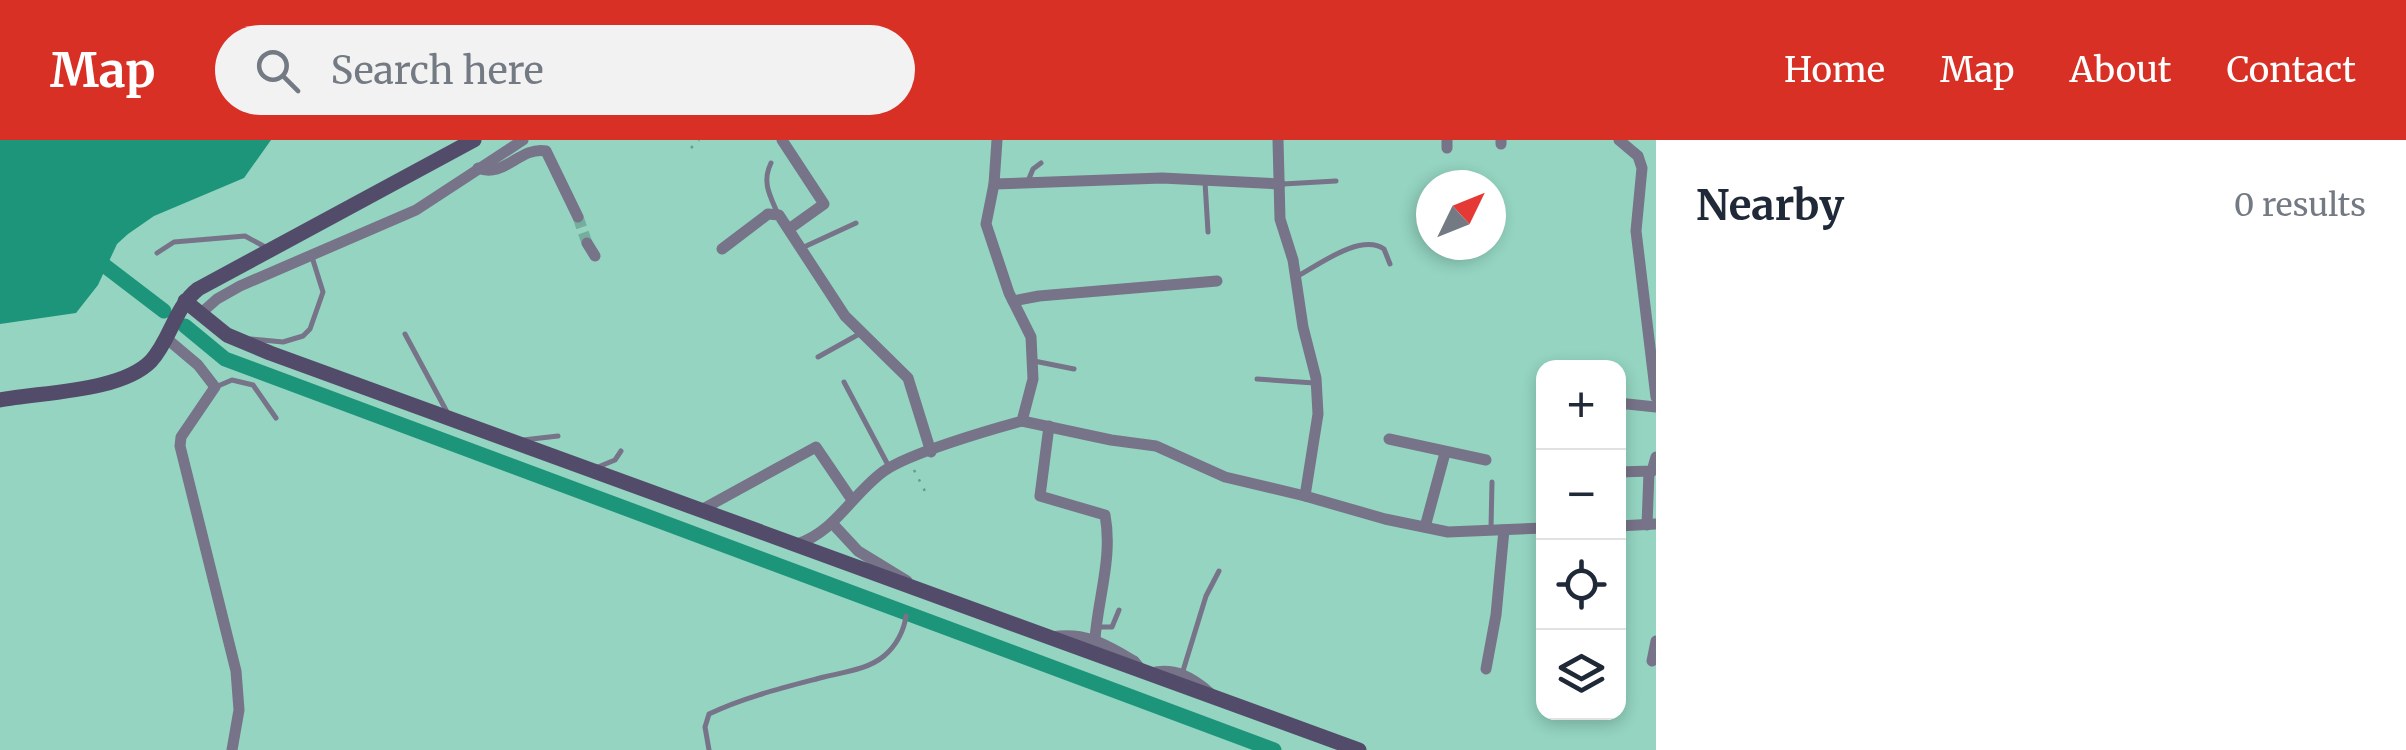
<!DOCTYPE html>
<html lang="en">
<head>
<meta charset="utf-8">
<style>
	:root { --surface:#fff; --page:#f2f2f3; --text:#1f2937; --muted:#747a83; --line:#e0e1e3; --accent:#d93025 }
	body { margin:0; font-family:Merriweather,serif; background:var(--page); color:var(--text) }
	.controls { position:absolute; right:30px; bottom:30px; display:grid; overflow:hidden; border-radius:20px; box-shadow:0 5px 15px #0003 }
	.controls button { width:90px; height:90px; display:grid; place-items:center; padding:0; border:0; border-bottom:2px solid var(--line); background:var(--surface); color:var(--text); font:50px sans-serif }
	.compass { position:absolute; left:1416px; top:30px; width:90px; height:90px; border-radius:50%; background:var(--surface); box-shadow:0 5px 15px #0003; rotate:47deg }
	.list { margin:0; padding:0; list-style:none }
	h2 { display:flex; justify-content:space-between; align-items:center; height:130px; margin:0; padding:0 40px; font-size:42px }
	h2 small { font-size:32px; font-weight:400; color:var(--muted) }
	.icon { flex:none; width:55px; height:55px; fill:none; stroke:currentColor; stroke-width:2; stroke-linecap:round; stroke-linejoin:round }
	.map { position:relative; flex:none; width:1656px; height:610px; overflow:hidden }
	header { display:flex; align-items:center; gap:60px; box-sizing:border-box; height:140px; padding:0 50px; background:var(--accent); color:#fff }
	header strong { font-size:48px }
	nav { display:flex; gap:55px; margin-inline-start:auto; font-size:35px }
	.search { width:700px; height:90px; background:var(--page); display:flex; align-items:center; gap:25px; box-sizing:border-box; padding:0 35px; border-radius:55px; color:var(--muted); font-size:38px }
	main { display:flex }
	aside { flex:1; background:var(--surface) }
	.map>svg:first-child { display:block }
	.water { fill:#1c957a }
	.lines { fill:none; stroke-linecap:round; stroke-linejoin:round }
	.canal { stroke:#1c957a; stroke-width:15 }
	.street-tunnel { stroke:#76ae9e; stroke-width:11; stroke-dasharray:11 5.5; stroke-linecap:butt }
	.path { stroke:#679b8c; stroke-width:2.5; stroke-dasharray:2.5 8; stroke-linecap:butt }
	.lane { stroke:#777388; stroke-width:5 }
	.street { stroke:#777388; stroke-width:11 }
	.secondary { stroke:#524c6a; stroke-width:15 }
</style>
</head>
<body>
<header>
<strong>Map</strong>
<div class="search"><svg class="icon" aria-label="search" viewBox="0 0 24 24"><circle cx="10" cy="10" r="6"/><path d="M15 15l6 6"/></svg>Search here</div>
<nav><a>Home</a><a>Map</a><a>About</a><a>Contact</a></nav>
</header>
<main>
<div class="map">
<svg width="1656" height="610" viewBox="0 0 1656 610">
	<rect width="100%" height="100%" fill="#94d4c1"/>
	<polygon class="water" points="0,0 271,0 244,38 154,76 128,94 117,104 98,145 76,173 0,184"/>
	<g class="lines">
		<g class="canal">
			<polyline points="92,116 164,171"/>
			<polyline points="185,186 225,219 1274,610"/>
		</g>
		<polyline class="street-tunnel" points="578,77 587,103"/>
		<g class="path">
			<polyline points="691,8 699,0"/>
			<polyline points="914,330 928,357"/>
		</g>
		<g class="lane">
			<path d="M771 23C762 41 769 54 777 72"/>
			<polyline points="1028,41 1033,29 1041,23"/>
			<polyline points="1205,42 1208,92"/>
			<polyline points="1283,44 1336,41"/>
			<polyline points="804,107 856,83"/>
			<polyline points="157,113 174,102 245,96 267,108"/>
			<path d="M1298 136C1320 124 1361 93 1384 109L1390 124"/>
			<polyline points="405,194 447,272"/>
			<polyline points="251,199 283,202 303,196 310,189 323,152 312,117"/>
			<polyline points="818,217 861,193"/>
			<polyline points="1034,221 1074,229"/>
			<polyline points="1257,239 1314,243"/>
			<polyline points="844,242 888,325"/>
			<polyline points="218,246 232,240 253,245 276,278"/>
			<polyline points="523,300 558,296"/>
			<polyline points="598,327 615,320 621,311"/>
			<polyline points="1491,388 1492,342"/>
			<polyline points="1099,487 1112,487 1119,470"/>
			<polyline points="1182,534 1206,456 1219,431"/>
			<path d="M709 610 705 587 709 574C744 557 786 547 824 537 843 532 867 530 884 516 896 506 904 491 906 476"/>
		</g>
		<g class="street">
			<polyline points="782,0 824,64 789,89"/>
			<polyline points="1278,0 1280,79 1293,120 1303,187 1316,238 1318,274 1305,356 1385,379 1448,392 1544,388"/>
			<polyline points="1447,0 1447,8"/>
			<polyline points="1619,0 1638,16 1642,28 1636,91 1656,257"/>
			<polyline points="1501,4 1501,0"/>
			<path d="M478 28C504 39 520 6 546 11L578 77"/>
			<polyline points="994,44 1162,38 1280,44"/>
			<polyline points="587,103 595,116"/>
			<polyline points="722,109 768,74 779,75 845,176 908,238 931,312"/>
			<polyline points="1013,161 1039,156 1217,141"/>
			<polyline points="200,174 217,159 240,146 416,70 523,0"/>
			<polyline points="166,198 198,225 215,247 181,297 180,306 236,531 239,570 232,610"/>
			<polyline points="1618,263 1656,267"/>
			<polyline points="1022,281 1111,300 1156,306 1225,337 1305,356"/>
			<path d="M1049 286 1040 356 1105 375C1113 417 1098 458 1095 499"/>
			<polyline points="1389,299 1486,320"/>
			<polyline points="1618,332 1652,331 1656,317"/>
			<polyline points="701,370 816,307 852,360"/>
			<polyline points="832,383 858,411 907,441"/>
			<polyline points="1647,385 1649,332"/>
			<polyline points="1618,386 1656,384"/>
			<polyline points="1425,387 1445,313"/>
			<path d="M797 404C835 392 852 354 884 331 910 313 989 290 1022 281L1033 239 1031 197 1009 153 986 84 994 44 997 0"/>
			<path d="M1052 497C1085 491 1106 505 1134 521L1139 527"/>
			<polyline points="1652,521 1656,501"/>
			<polyline points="1486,529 1496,475 1504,390"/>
			<path d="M1151 533C1175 527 1193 538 1210 553"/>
		</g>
		<g class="secondary">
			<polyline points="185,161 227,195 270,213 1359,610"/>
			<path d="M0 260C41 252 121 252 151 221 171 199 174 168 198 149L474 0"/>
		</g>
	</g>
</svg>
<div class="controls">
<button>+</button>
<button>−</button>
<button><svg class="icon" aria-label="locate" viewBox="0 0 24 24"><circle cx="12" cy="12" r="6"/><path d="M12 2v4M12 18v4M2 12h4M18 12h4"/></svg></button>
<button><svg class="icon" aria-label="layers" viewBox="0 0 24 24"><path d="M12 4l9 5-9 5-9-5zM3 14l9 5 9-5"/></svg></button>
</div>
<svg class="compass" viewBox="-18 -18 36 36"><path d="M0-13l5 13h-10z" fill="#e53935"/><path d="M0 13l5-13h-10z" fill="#747a83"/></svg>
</div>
<aside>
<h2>Nearby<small>0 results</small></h2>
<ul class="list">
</ul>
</aside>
</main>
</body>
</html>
